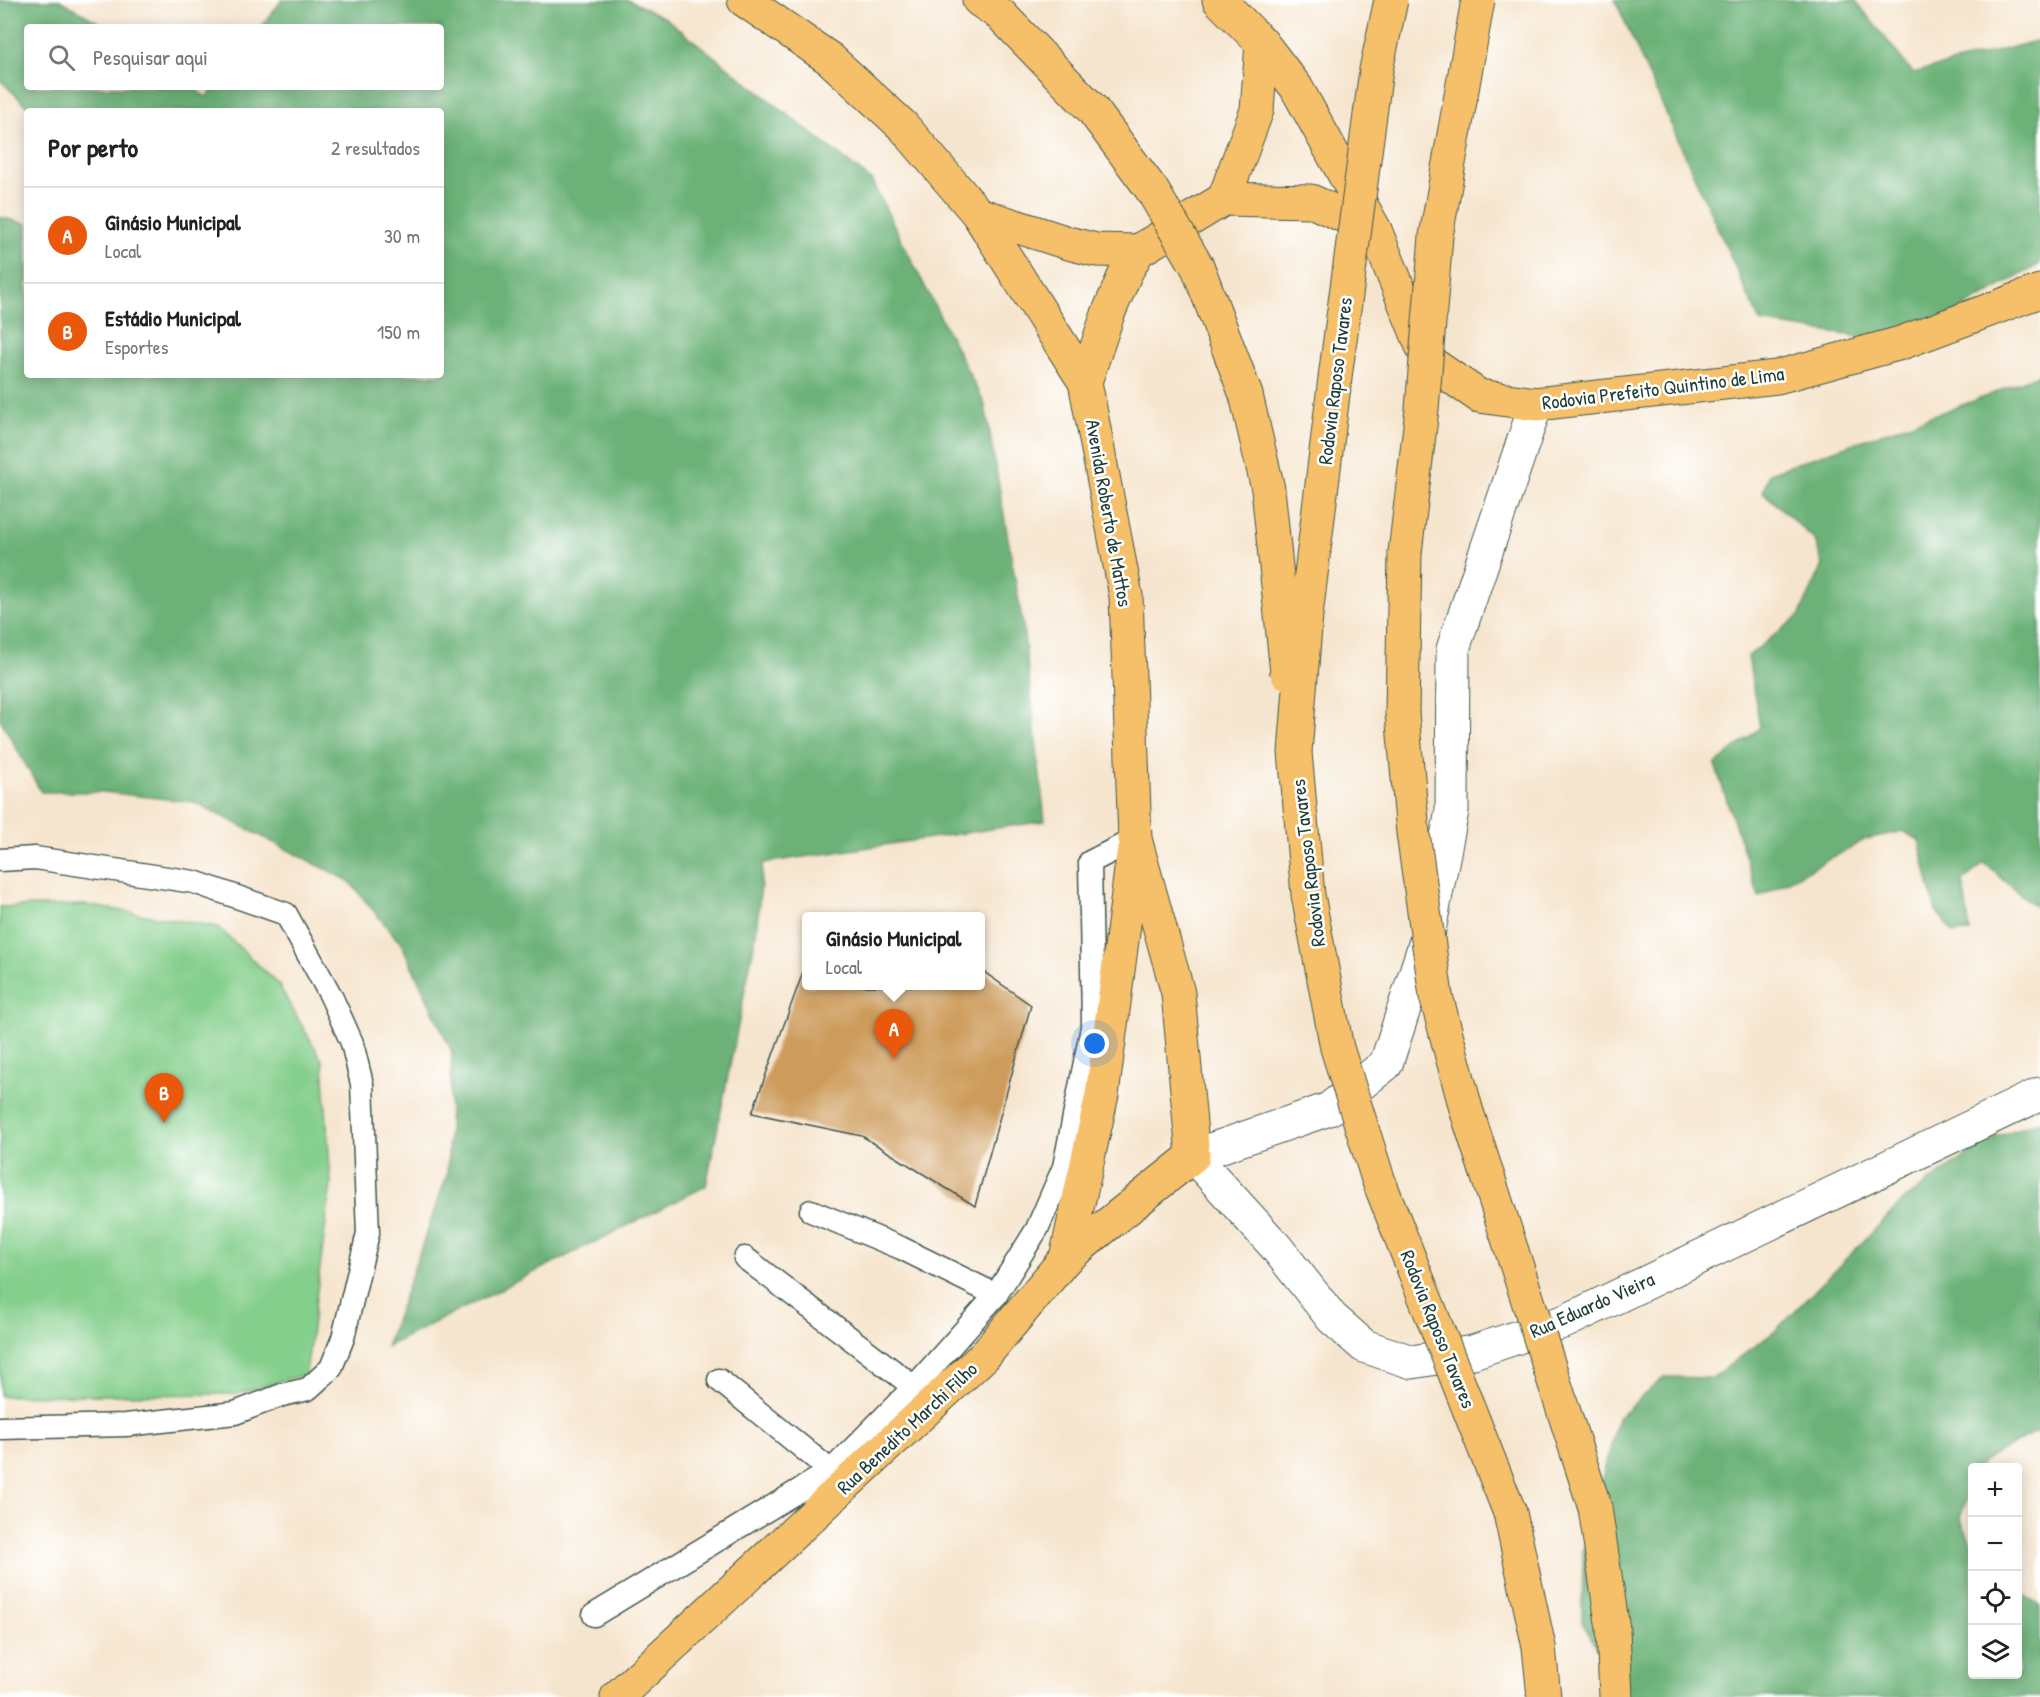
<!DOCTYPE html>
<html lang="pt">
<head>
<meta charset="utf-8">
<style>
	:root { --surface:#fff; --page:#f2f2f2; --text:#222; --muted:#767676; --line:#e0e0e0; --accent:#ea580c }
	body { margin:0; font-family:"Patrick Hand",sans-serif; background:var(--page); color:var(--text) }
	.controls { position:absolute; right:18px; bottom:18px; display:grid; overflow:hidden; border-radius:6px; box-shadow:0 3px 15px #0003 }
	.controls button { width:54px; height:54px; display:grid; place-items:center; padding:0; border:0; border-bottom:2px solid var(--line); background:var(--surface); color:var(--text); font:30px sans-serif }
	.you { position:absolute; left:1095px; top:1044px; width:21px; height:21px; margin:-15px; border:4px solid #fff; border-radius:50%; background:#1a73e8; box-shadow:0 0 0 9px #1a73e833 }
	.badge { display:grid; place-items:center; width:39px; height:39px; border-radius:50%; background:var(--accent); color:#fff; font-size:20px; font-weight:700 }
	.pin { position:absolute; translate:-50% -50px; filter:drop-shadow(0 2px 3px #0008) }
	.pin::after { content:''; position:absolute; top:32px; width:21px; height:18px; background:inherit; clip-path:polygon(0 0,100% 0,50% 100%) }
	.popup { position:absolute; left:802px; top:912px; width:183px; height:78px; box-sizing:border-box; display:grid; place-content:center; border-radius:6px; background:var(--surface); filter:drop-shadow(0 2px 4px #0005); font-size:20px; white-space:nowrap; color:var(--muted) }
	.popup b { font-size:22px; color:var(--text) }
	.popup::after { content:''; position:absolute; left:50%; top:100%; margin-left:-12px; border:12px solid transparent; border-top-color:var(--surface) }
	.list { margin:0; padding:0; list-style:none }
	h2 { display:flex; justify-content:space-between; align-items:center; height:78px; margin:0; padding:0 24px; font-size:26px }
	h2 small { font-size:20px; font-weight:400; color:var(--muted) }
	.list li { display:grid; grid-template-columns:39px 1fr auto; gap:18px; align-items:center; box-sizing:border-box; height:96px; padding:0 24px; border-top:2px solid var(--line) }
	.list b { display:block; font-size:22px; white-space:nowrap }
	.list p { margin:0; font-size:20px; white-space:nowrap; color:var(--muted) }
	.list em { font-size:20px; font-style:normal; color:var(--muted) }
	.icon { flex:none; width:33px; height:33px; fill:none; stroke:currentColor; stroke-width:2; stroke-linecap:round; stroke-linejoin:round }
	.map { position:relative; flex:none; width:2040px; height:1697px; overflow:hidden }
	.search { position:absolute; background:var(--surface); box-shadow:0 3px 15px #0003; left:24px; top:24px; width:420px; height:66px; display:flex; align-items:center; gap:15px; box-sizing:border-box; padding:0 21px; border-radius:6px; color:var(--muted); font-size:22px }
	.panel { position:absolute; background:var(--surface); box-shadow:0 3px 15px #0003; left:24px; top:108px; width:420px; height:270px; border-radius:6px }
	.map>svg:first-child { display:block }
	.green { fill:#85cf8c; stroke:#528660; stroke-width:1.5 }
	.forest { fill:#6cb278; stroke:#467856; stroke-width:1.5 }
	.building { fill:#cd9c5c }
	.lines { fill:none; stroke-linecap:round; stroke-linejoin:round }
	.service-casing { stroke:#3f564b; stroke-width:25 }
	.minor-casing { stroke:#3f564b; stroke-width:35 }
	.primary-casing { stroke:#3f564b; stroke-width:35 }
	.trunk-casing { stroke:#3f564b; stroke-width:35 }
	.service { stroke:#fff; stroke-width:22 }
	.minor { stroke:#fff; stroke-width:33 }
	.primary { stroke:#f6c06b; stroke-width:33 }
	.trunk { stroke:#f6c06b; stroke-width:33 }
	.trunk-bridge-casing { stroke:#3f564b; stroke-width:35; stroke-linecap:butt }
	.trunk-bridge { stroke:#f6c06b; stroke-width:33 }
	.labels { text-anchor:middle; stroke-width:5; stroke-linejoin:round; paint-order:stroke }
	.street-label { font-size:20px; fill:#1f3d34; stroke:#fff }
</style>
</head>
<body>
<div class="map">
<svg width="2040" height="1697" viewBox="0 0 2040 1697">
	<rect width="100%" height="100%" fill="#fff"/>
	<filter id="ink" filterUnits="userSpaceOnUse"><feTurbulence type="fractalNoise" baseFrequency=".0167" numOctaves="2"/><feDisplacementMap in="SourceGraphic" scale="12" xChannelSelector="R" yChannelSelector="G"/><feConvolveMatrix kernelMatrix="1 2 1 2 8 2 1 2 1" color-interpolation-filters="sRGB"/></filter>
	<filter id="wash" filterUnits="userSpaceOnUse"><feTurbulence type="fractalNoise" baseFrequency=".008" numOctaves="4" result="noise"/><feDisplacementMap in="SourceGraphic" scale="24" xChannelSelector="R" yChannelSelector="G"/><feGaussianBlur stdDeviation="1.35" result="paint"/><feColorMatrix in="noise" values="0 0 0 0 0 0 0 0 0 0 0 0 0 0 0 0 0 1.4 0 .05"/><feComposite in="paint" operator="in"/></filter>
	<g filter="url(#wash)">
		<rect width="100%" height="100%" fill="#f6e5ce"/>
		<polygon class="green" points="86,905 218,927 278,984 323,1062 331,1184 306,1374 237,1394 0,1396 0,907"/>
		<g class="forest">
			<polygon points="0,0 60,0 106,27 27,27 27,87 192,87 206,97 215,87 441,87 441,27 261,27 282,0 628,0 665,18 871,180 985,405 1023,625 1045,821 763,863 756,935 706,1186 386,1347 447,1175 452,1052 402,945 349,881 194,802 103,792 41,792 0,719 0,217 27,224 27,375 441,375 441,111 32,111 0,80"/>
			<polygon points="1615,0 1855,0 1913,73 2040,40 2040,264 1901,343 1760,322"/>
			<polygon points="2040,374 2040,911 1984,863 1963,881 1970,932 1953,933 1935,909 1919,840 1903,831 1866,839 1759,897 1715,765 1760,728 1748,656 1799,616 1823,565 1815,540 1763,492 1769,473 1982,398"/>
			<polygon points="2040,1121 2040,1432 2033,1433 1982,1462 1980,1467 1972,1468 1972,1485 1960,1517 1972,1545 1972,1674 2018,1674 2018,1591 2040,1605 2040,1697 1625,1697 1582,1622 1583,1551 1618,1418 1664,1377 1712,1378 1774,1332 1906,1198 1990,1139"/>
		</g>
		<g id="blocks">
			<polygon class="building" points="807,961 807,986 981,986 981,970 1031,1005 975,1206 862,1136 752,1113"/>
		</g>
	</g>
	<g filter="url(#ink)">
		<use href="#blocks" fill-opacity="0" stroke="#3f564b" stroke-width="1.5"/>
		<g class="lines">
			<g class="service-casing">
				<g id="service">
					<polyline points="0,860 35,858 194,882 286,914 331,996 352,1043 362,1084 368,1233 343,1338 331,1368 308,1389 282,1395 235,1413 126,1425 0,1428"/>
					<polyline points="811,1211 901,1248 996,1295"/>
					<polyline points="745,1258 914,1387"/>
					<polyline points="719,1380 831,1471"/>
					<polyline points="594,1615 831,1471 914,1387 996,1295 1037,1229 1064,1167 1093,1022 1090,862 1135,839"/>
				</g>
			</g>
			<g class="minor-casing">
				<polyline id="minor" points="1536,404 1453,649 1452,811 1428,935 1386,1064 1329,1109 1193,1156 1276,1247 1332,1318 1364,1346 1412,1362 1473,1352 1566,1321 2040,1094"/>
			</g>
			<g class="primary-casing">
				<g id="primary">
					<polyline points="1219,0 1262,43 1296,87 1375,230 1428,361 1479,396 1536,404 1777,377 1901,343 2040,291"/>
					<polyline points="1224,199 1257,110 1262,43"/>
					<polyline points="978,214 1068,243 1096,250 1138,251"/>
					<polyline points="1085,382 1108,314 1126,272 1138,251 1224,199 1311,201 1375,230"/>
					<polyline points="1066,1258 1102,1095 1133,855"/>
					<polyline points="617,1697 984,1356 1066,1258 1193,1156 1178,993 1135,839 1126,596 1085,382 978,214 903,126 830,59 744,0"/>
				</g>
			</g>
			<g class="trunk-casing">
				<g id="trunk">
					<polyline points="979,0 1001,15 1092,109 1152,190"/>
					<polyline points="1402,713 1405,553"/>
					<polyline points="1595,1508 1613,1629 1616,1697"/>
					<polyline points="1510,1513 1539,1647 1544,1697"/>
				</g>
			</g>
			<use href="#service" class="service"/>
			<use href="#minor" class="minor"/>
			<use href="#primary" class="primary"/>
			<use href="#trunk" class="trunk"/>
			<g class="trunk-bridge-casing">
				<g id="trunk-bridge">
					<polyline points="1391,0 1376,70 1336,370 1306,615 1295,752 1308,895 1337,1048 1378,1179 1510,1513"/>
					<polyline points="1152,190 1198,268 1246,395 1268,489 1287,673"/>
					<polyline points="1405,553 1422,409 1436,236 1478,0"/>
					<polyline points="1402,713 1413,833 1436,996 1466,1109 1595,1508"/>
				</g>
			</g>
			<use href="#trunk-bridge" class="trunk-bridge"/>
		</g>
	</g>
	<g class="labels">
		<g class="street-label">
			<text transform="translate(1335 381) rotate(-83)" y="7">Rodovia Raposo Tavares</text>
			<text transform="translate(1663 388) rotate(-7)" y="7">Rodovia Prefeito Quintino de Lima</text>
			<text transform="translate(1109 513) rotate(80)" y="7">Avenida Roberto de Mattos</text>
			<text transform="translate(1308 863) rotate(-97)" y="7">Rodovia Raposo Tavares</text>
			<text transform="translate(1592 1305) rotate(-24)" y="7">Rua Eduardo Vieira</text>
			<text transform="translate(1438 1329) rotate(68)" y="7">Rodovia Raposo Tavares</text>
			<text transform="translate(907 1428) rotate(-43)" y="7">Rua Benedito Marchi Filho</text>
		</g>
	</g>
</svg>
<div class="controls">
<button>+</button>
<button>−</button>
<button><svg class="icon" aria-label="locate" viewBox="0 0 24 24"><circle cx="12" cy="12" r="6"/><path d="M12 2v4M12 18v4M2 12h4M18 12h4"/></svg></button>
<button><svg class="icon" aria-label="layers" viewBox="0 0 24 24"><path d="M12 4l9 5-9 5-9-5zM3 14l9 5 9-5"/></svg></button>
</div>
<div class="you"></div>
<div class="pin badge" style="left:894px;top:1059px">A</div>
<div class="popup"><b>Ginásio Municipal</b>Local</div>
<div class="pin badge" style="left:164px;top:1123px">B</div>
<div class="search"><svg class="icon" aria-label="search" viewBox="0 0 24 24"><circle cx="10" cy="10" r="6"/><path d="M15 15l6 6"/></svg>Pesquisar aqui</div>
<section class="panel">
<h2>Por perto<small>2 resultados</small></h2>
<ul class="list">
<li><span class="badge">A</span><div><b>Ginásio Municipal</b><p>Local</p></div><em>30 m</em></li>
<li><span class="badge">B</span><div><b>Estádio Municipal</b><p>Esportes</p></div><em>150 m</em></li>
</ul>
</section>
</div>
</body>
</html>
